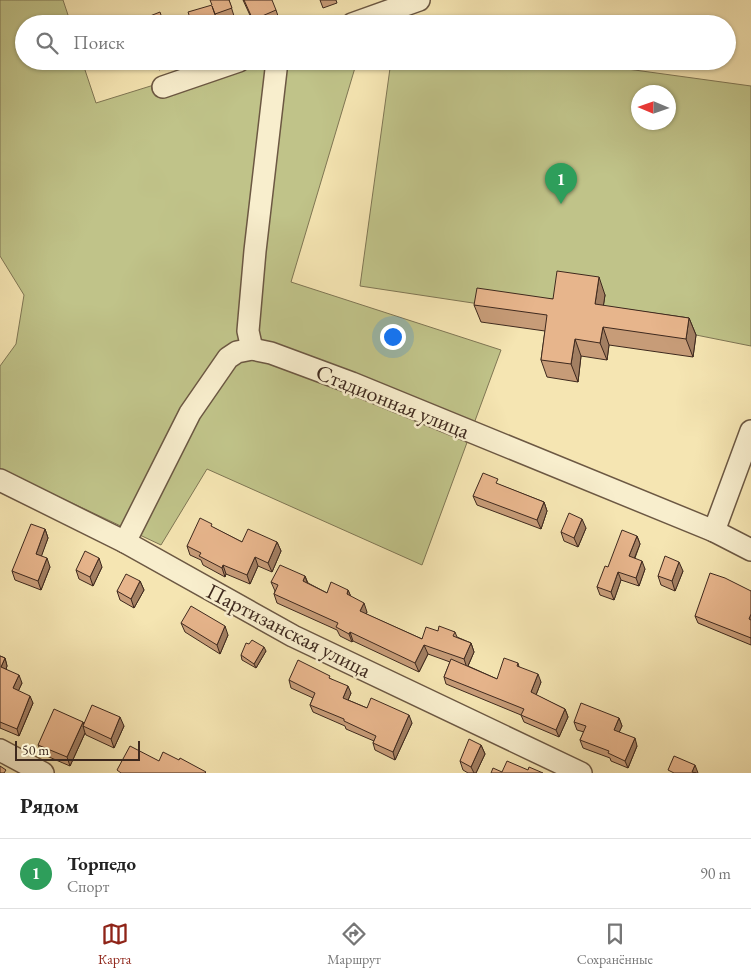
<!DOCTYPE html>
<html lang="ru">
<head>
<meta charset="utf-8">
<style>
	:root { --surface:#fff; --page:#f2f2f2; --text:#222; --muted:#767676; --line:#e0e0e0; --accent:#8f2418 }
	body { margin:0; font-family:"EB Garamond",serif; background:var(--page); color:var(--text) }
	.compass { position:absolute; left:631px; top:85px; width:45px; height:45px; border-radius:50%; background:var(--surface); box-shadow:0 1px 4px #0004; rotate:272deg }
	.scale { position:absolute; left:15px; bottom:12px; width:125px; box-sizing:border-box; padding-left:5px; border:2px solid #3e291e; border-top:0; font-size:14px; line-height:18px; white-space:nowrap; color:#3e291e; -webkit-text-stroke:4px #f8eecd; paint-order:stroke }
	.you { position:absolute; left:392px; top:336px; width:18px; height:18px; margin:-12px; border:4px solid #fff; border-radius:50%; background:#1a73e8; box-shadow:0 0 0 8px #1a73e833 }
	.badge { display:grid; place-items:center; width:32px; height:32px; border-radius:50%; background:var(--accent); color:#fff; font-size:16px; font-weight:700 }
	.pin { position:absolute; translate:-50% -41px; filter:drop-shadow(0 1px 2px #0008) }
	.pin::after { content:''; position:absolute; top:26px; width:18px; height:15px; background:inherit; clip-path:polygon(0 0,100% 0,50% 100%) }
	.list { margin:0; padding:0; list-style:none }
	h2 { display:flex; justify-content:space-between; align-items:center; height:65px; margin:0; padding:0 20px; font-size:21px }
	h2 small { font-size:16px; font-weight:400; color:var(--muted) }
	.list li { display:grid; grid-template-columns:32px 1fr auto; gap:15px; align-items:center; box-sizing:border-box; height:70px; padding:0 20px; border-top:1px solid var(--line) }
	.list b { display:block; font-size:19px; white-space:nowrap }
	.list p { margin:0; font-size:16px; white-space:nowrap; color:var(--muted) }
	.list em { font-size:16px; font-style:normal; color:var(--muted) }
	.icon { flex:none; width:28px; height:28px; fill:none; stroke:currentColor; stroke-width:2; stroke-linecap:round; stroke-linejoin:round }
	.map { position:relative; flex:none; width:751px; height:773px; overflow:hidden }
	.search { position:absolute; background:var(--surface); box-shadow:0 1px 4px #0004; left:15px; right:15px; top:15px; height:55px; display:flex; align-items:center; gap:12px; box-sizing:border-box; padding:0 18px; border-radius:28px; color:var(--muted); font-size:19px }
	.sheet { height:135px; background:var(--surface) }
	nav { display:flex; justify-content:space-around; align-items:center; box-sizing:border-box; height:70px; border-top:1px solid var(--line); background:var(--surface); font-size:14px; color:var(--muted) }
	nav a { display:grid; justify-items:center; gap:2px }
	nav .on { color:var(--accent) }
	.map>svg:first-child { display:block }
	.green { fill:#c0c389; stroke:#7f7654; fill-rule:evenodd }
	.lines { fill:none; stroke-linecap:round; stroke-linejoin:round }
	.minor-casing { stroke:#6c5843; stroke-width:24 }
	.minor { stroke:#f8eecd; stroke-width:21 }
	.wall { fill:#c79c78; stroke:#3e291e }
	.shaded-wall { fill:#a27f62; stroke:#3e291e }
	.building { fill:#e7b58c; stroke:#3e291e }
	.labels { text-anchor:middle; stroke-width:5; stroke-linejoin:round; paint-order:stroke }
	.street-label { font-size:22px; fill:#3e291e; stroke:#f8eecd }
</style>
</head>
<body>
<div class="map">
<svg width="751" height="773" viewBox="0 0 751 773">
	<rect width="100%" height="100%" fill="#f5e5b2"/>
	<filter id="stains"><feTurbulence type="fractalNoise" baseFrequency=".004" numOctaves="4"/><feColorMatrix values="0 0 0 0 .2 0 0 0 0 .09 0 0 0 0 .02 0 0 0 .5 -.17"/></filter>
	<radialGradient id="worn" r=".72"><stop offset=".6" stop-color="#630" stop-opacity="0"/><stop offset="1" stop-color="#630" stop-opacity=".3"/></radialGradient>
	<g class="green">
		<polygon points="0,0 63,0 71,24 24,24 24,61 82,61 96,103 231,61 357,61 291,282 501,350 422,565 207,469 161,545 0,469 0,366 16,344 24,295 0,256"/>
		<path d="M391 61H569L751 86V346L696 335 601 322 605 294 559 316 360 286ZM638 92H668V122H638Z"/>
	</g>
	<g class="lines">
		<g class="minor-casing">
			<g id="minor">
				<polyline points="352,24 419,0"/>
				<polyline points="163,87 239,61"/>
				<polyline points="252,349 248,331 255,251 277,61"/>
				<polyline points="0,480 125,542 293,636 581,773"/>
				<polyline points="714,531 751,431"/>
				<polyline points="125,542 190,413 228,358 237,352 252,349 271,353 352,383 714,531 751,550"/>
				<polyline points="0,750 43,773"/>
			</g>
		</g>
		<use href="#minor" class="minor"/>
	</g>
	<g class="wall">
		<polygon points="229,0 234,16 218,22 215,14 192,24"/>
		<polygon points="243,0 276,10 279,19 269,24 254,24"/>
		<polygon points="320,0 336,0 337,3 323,8"/>
		<polygon points="156,61 178,61 159,70"/>
		<polygon points="605,295 603,306 689,318 696,335 693,357 609,345 607,360 581,356 578,382 547,377 541,360 545,331 481,322 474,305"/>
		<polygon points="500,485 544,502 547,511 541,529 477,505 473,496"/>
		<polygon points="214,528 242,542 277,542 281,551 272,572 258,566 250,584 226,574 225,577 203,565 201,560 190,555 187,546"/>
		<polygon points="586,528 578,547 564,541 561,532"/>
		<polygon points="45,529 48,538 41,556 50,567 41,590 15,580 12,571"/>
		<polygon points="637,536 640,544 635,558 645,569 639,586 621,580 614,600 600,595 597,587 608,567"/>
		<polygon points="102,567 93,586 79,579 76,570"/>
		<polygon points="683,571 675,591 661,585 658,576"/>
		<polygon points="305,576 308,583 327,593 348,590 351,597 367,612 366,614 422,639 438,631 455,632 457,637 471,643 474,652 468,666 497,679 518,663 519,667 541,682 536,695 565,709 568,717 559,737 524,722 521,715 446,684 444,677 450,662 428,654 419,672 353,641 352,642 340,636 337,630 277,603 274,594 275,591 271,582"/>
		<polygon points="140,581 144,590 134,608 120,600 117,591"/>
		<polygon points="751,591 751,645 698,623 695,616"/>
		<polygon points="181,623 228,635 220,654 185,632"/>
		<polygon points="266,651 256,668 242,660 241,655"/>
		<polygon points="0,656 5,658 7,666 6,669 22,683 18,691 33,703 19,736 0,728"/>
		<polygon points="331,679 351,693 348,700 367,708 412,723 395,760 375,750 373,743 374,741 346,729 345,726 313,712 310,705 313,698 291,688 289,680"/>
		<polygon points="619,718 622,726 619,732 637,746 628,768 611,761 610,758 583,748 580,740 584,732 577,730 574,722"/>
		<polygon points="83,722 84,725 124,726 114,748 86,735 85,733 70,766 42,754 38,745"/>
		<polygon points="481,745 485,754 476,773 468,773 463,770 460,761"/>
	</g>
	<g class="shaded-wall">
		<polygon points="599,277 605,295 601,322 595,304"/>
		<polygon points="689,318 696,335 693,357 686,339"/>
		<polygon points="603,327 609,345 607,360 600,343"/>
		<polygon points="575,339 581,356 578,382 571,364"/>
		<polygon points="544,502 547,511 541,529 537,520"/>
		<polygon points="582,519 586,528 578,547 574,538"/>
		<polygon points="45,529 48,538 39,563 36,554"/>
		<polygon points="637,536 640,544 632,564 629,556"/>
		<polygon points="277,542 281,551 272,572 268,563"/>
		<polygon points="255,557 258,566 250,584 247,575"/>
		<polygon points="47,558 50,567 41,590 38,581"/>
		<polygon points="99,558 102,567 93,586 90,577"/>
		<polygon points="642,561 645,569 639,586 636,578"/>
		<polygon points="679,562 683,571 675,591 672,581"/>
		<polygon points="223,565 226,574 225,577 222,568"/>
		<polygon points="618,572 621,580 614,600 611,592"/>
		<polygon points="305,576 308,585 303,581"/>
		<polygon points="140,581 144,590 134,608 131,599"/>
		<polygon points="348,590 352,599 347,594"/>
		<polygon points="364,603 367,612 363,620 360,611"/>
		<polygon points="225,626 228,635 220,654 217,645"/>
		<polygon points="350,632 353,641 352,642 349,634"/>
		<polygon points="471,643 474,652 467,668 464,659"/>
		<polygon points="424,645 428,654 419,672 415,663"/>
		<polygon points="264,647 266,651 256,668 254,664"/>
		<polygon points="5,658 7,666 4,675 1,667"/>
		<polygon points="538,674 541,682 534,700 531,692"/>
		<polygon points="19,675 22,683 16,696 13,688"/>
		<polygon points="348,686 351,693 346,705 343,698"/>
		<polygon points="30,696 33,703 19,736 17,729"/>
		<polygon points="565,709 568,717 559,737 556,730"/>
		<polygon points="409,715 412,723 395,760 393,752"/>
		<polygon points="120,717 124,726 114,748 111,739"/>
		<polygon points="619,718 622,726 617,737 614,730"/>
		<polygon points="83,722 84,727 83,726 85,733 70,766 67,757"/>
		<polygon points="635,738 637,746 628,768 625,761"/>
		<polygon points="481,745 485,754 476,773 474,773 471,767"/>
		<polygon points="695,765 698,773 693,773 692,772"/>
	</g>
	<g class="building">
		<polygon points="210,0 229,0 232,8 215,14 212,6 218,24 192,24 188,12 212,5"/>
		<polygon points="244,0 272,0 276,10 253,20"/>
		<polygon points="160,12 164,24 130,24"/>
		<polygon points="557,271 599,277 595,304 689,318 686,339 603,327 600,343 575,339 571,364 541,360 547,315 474,305 477,288 553,299"/>
		<polygon points="483,473 498,479 496,483 544,502 537,520 473,496"/>
		<polygon points="569,513 582,519 574,538 561,532"/>
		<polygon points="200,518 212,524 211,526 242,542 248,529 277,542 268,563 255,557 247,575 223,565 222,568 199,556 201,553 187,546"/>
		<polygon points="31,524 45,529 36,554 47,558 38,581 12,571"/>
		<polygon points="622,530 637,536 629,556 642,561 636,578 618,572 611,592 597,587 605,566 608,567"/>
		<polygon points="85,551 99,558 90,577 76,570"/>
		<polygon points="665,556 679,562 672,581 658,576"/>
		<polygon points="280,565 305,576 303,581 327,593 331,582 348,590 347,594 364,603 360,611 422,639 426,627 438,631 439,626 455,632 453,636 471,643 464,659 424,645 415,663 350,632 349,634 336,627 338,623 274,594 278,585 271,582"/>
		<polygon points="710,573 725,578 751,591 751,614 749,619 751,620 751,638 695,616"/>
		<polygon points="126,574 140,581 131,599 117,591"/>
		<polygon points="191,606 225,626 217,645 181,623"/>
		<polygon points="252,640 264,647 254,664 241,655 246,643 249,644"/>
		<polygon points="0,656 5,658 1,667 19,675 13,688 30,696 17,729 0,722"/>
		<polygon points="504,658 518,663 517,666 538,674 531,692 565,709 556,730 521,715 524,709 444,677 451,659 497,679"/>
		<polygon points="298,660 330,676 329,678 348,686 343,698 367,708 371,698 409,715 393,752 373,743 376,736 344,721 344,719 310,705 315,693 289,680"/>
		<polygon points="581,703 619,718 614,730 635,738 625,761 608,753 609,751 580,740 586,726 574,722"/>
		<polygon points="92,705 120,717 111,739 83,726"/>
		<polygon points="54,709 83,722 67,757 38,745"/>
		<polygon points="469,739 481,745 471,767 460,761"/>
		<polygon points="130,746 159,761 163,752 179,760 180,758 206,772 205,773 121,773 117,770"/>
		<polygon points="674,756 695,765 692,772 696,773 674,773 668,770"/>
		<polygon points="507,761 528,770 529,767 543,773 491,773 493,768 502,772"/>
		<polygon points="0,766 6,770 4,773 0,773"/>
	</g>
	<g class="labels">
		<g class="street-label">
			<text transform="translate(393 401) rotate(22)" y="8">Стадионная улица</text>
			<text transform="translate(289 630) rotate(27)" y="8">Партизанская улица</text>
		</g>
	</g>
	<rect width="100%" height="100%" filter="url(#stains)"/>
	<rect width="100%" height="100%" fill="url(#worn)"/>
</svg>
<svg class="compass" viewBox="-18 -18 36 36"><path d="M0-13l5 13h-10z" fill="#e53935"/><path d="M0 13l5-13h-10z" fill="#767676"/></svg>
<div class="scale">50 m</div>
<div class="you"></div>
<div class="pin badge" style="left:561px;top:204px;background:#2e9e5b">1</div>
<div class="search"><svg class="icon" aria-label="search" viewBox="0 0 24 24"><circle cx="10" cy="10" r="6"/><path d="M15 15l6 6"/></svg>Поиск</div>
</div>
<section class="sheet">
<h2>Рядом<small></small></h2>
<ul class="list">
<li><span class="badge" style="background:#2e9e5b">1</span><div><b>Торпедо</b><p>Спорт</p></div><em>90 m</em></li>
</ul>
</section>
<nav>
<a class="on"><svg class="icon" aria-label="map" viewBox="0 0 24 24"><path d="M3 6l6-2 6 2 6-2v14l-6 2-6-2-6 2zM9 4v14M15 6v14"/></svg>Карта</a>
<a><svg class="icon" aria-label="directions" viewBox="0 0 24 24"><path d="M12 3l9 9-9 9-9-9zM9 14v-3h6M13 9l2 2-2 2"/></svg>Маршрут</a>
<a><svg class="icon" aria-label="saved" viewBox="0 0 24 24"><path d="M7 4h10v16l-5-4-5 4z"/></svg>Сохранённые</a>
</nav>
</body>
</html>
